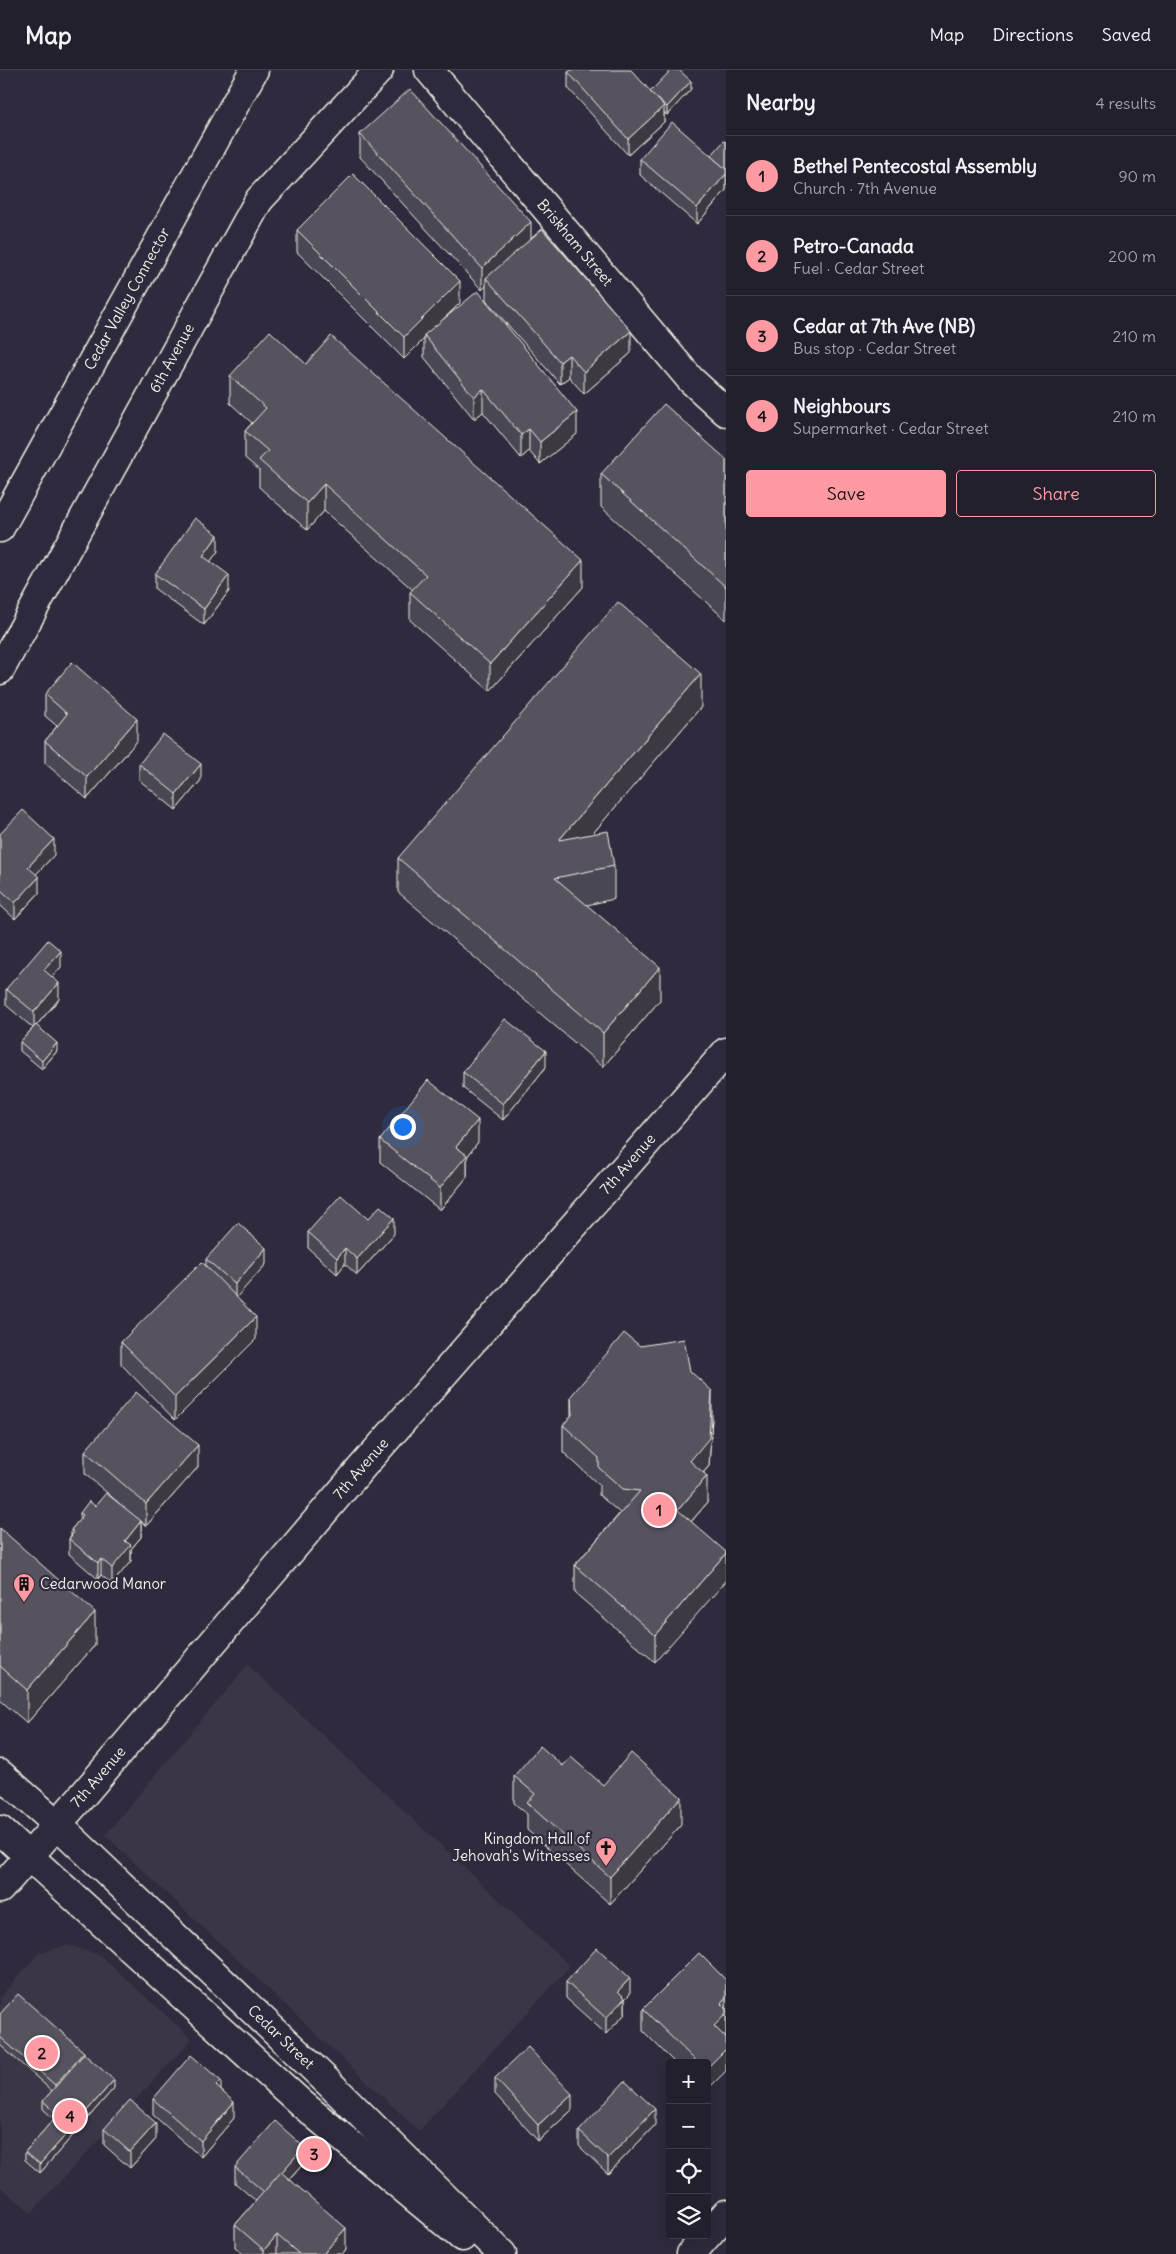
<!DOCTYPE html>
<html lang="en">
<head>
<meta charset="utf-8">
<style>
	:root { --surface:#23202e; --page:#2b2836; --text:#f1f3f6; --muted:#a3a3aa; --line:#403e4a; --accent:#ff9aa2 }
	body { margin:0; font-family:Delius,sans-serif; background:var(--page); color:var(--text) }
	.controls { position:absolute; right:15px; bottom:15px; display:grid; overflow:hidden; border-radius:5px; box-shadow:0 5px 20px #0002 }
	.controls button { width:45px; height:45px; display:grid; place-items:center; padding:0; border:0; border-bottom:1px solid var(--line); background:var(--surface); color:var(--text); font:25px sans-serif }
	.you { position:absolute; left:402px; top:1056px; width:18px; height:18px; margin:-12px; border:4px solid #fff; border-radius:50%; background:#1a73e8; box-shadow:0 0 0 8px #1a73e833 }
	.badge { display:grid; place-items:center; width:32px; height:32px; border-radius:50%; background:var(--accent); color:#111; font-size:16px; font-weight:700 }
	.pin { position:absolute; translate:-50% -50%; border:2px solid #fff; box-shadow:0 1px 5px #0006 }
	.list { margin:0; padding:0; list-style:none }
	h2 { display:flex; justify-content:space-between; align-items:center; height:65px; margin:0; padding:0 20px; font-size:21px }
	h2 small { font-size:16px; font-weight:400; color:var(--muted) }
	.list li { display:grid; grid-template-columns:32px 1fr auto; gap:15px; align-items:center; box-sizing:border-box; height:80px; padding:0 20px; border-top:1px solid var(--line) }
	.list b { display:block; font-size:19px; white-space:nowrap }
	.list p { margin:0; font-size:16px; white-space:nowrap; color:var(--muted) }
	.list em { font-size:16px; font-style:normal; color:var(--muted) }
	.actions { display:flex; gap:10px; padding:15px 20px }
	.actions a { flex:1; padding:11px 0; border:1px solid var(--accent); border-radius:5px; text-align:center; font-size:18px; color:var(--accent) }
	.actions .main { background:var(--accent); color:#111 }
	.icon { flex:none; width:28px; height:28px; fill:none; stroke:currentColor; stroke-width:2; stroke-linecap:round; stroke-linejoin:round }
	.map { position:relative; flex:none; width:726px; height:2184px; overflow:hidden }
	header { display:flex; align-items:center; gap:30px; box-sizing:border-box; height:70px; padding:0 25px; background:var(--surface); border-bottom:1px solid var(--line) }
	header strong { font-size:24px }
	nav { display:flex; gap:28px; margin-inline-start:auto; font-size:18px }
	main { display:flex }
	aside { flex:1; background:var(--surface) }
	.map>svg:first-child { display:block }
	.built { fill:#3b3647 }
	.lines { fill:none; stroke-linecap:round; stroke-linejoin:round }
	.minor-casing { stroke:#f4f1e8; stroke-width:31 }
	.tertiary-casing { stroke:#f4f1e8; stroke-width:31 }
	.secondary-casing { stroke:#f4f1e8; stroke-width:31 }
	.minor { stroke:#2f2a3d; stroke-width:28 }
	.tertiary { stroke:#2f2a3d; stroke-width:28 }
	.secondary { stroke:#2f2a3d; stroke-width:28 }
	.wall { fill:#4a4752; stroke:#f4f1e8 }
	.shaded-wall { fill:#3c3942; stroke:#f4f1e8 }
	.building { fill:#56525f; stroke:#f4f1e8 }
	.labels { text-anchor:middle; stroke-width:4.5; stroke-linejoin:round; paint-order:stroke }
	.street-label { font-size:15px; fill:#f4f1e8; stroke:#2f2a3d }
	.poi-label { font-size:15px; fill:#f4f1e8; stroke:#2f2a3d; text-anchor:start }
</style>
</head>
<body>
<header>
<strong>Map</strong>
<nav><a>Map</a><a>Directions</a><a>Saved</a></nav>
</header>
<main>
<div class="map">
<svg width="726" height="2184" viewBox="0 0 726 2184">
	<rect width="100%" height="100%" fill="#2f2a3d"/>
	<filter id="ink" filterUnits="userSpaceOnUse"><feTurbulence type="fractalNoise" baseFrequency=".02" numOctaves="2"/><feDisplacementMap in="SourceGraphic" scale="10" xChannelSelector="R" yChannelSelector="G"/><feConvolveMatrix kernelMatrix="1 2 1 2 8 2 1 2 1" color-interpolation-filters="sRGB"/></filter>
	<g filter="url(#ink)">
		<g class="built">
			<polygon points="248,1595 570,1896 419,2061 105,1765"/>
			<polygon points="68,1875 100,1885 192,1969 31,2143 0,2116 0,1927 39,1883"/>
		</g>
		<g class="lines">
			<g class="minor-casing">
				<g id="minor">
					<path id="s1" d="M429 0 691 310 726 342"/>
					<path id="s2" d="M0 600 259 130 379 0"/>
					<polyline points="691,2184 726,2144"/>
				</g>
			</g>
			<g class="tertiary-casing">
				<g id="tertiary">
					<path id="s3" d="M0 1819 83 1725 363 1396 726 982"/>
				</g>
			</g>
			<g class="secondary-casing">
				<g id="secondary">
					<path id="s4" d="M0 458 254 0"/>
					<path id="s5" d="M0 1704 57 1754 330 2014 502 2184"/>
					<polyline points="0,1760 302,2034 462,2167"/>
				</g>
			</g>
			<use href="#minor" class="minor"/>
			<use href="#tertiary" class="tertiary"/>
			<use href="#secondary" class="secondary"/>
		</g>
		<g class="wall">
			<polygon points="568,2 651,22 691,19 667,45 664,43 664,52 628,85 568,18"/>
			<polygon points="360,64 531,168 631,283 584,324 569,307 560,314 486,230 486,216 482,220 360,87"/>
			<polygon points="726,72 726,120 697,154 640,105 640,89 711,86"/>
			<polygon points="297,160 460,233 444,249 577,364 540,394 529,381 521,388 483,342 474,349 424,287 424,269 404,289 297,182"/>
			<polygon points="306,294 583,517 490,621 410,550 410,522 413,520 324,441 307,460 259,417 259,400 245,388 245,361 252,353 230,333 230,306"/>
			<polygon points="726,389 726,550 601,437 601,404"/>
			<polygon points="218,481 210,492 229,521 204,555 155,519 155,504"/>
			<polygon points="45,624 137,671 87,729 45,693 45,671 57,656 45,646"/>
			<polygon points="701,637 593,763 614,796 614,829 587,835 660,930 603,997 398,822 398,788"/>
			<polygon points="139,694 201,710 176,740 139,710"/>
			<polygon points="0,764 54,785 36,804 39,823 15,849 0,835"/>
			<polygon points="61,897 52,907 59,929 36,956 57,981 42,999 20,981 20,972 33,958 6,935 6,919"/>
			<polygon points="546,997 503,1050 463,1018 463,1002"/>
			<polygon points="380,1070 478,1072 467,1087 467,1107 440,1140 380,1092"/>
			<polygon points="368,1149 394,1164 357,1205 345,1194 337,1204 308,1178 308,1162"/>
			<polygon points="206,1189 266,1194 236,1227 256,1269 175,1350 121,1294 121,1272 206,1197"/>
			<polygon points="640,1276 690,1301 712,1348 709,1396 704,1402 707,1433 691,1452 655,1592 575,1523 575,1495 620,1443 599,1425 599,1415 563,1382 563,1355 571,1346 571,1326"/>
			<polygon points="85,1381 198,1397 146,1456 141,1451 141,1467 131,1479 131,1491 112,1514 101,1505 98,1509 69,1484 69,1469 71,1465 71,1460 80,1449 80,1443 95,1436 120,1434 85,1404"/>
			<polygon points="0,1458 95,1575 27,1653 0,1630"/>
			<polygon points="563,1696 681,1755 610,1834 527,1760 527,1744 514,1733 514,1706"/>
			<polygon points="726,1910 726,1966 707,1993 675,1993 643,1961 643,1939"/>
			<polygon points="566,1912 630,1924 625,1929 625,1944 606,1964 566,1928"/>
			<polygon points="0,1944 84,1984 114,2018 40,2103 25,2090 25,2082 54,2049 43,2039 43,2031 52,2021 0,1975"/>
			<polygon points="495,2008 572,2040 538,2071 495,2024"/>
			<polygon points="221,2020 234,2048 201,2087 153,2045 153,2029"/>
			<polygon points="655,2055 608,2104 579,2076 579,2061"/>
			<polygon points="104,2059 156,2069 130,2098 104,2075"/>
			<polygon points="304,2093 290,2109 346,2180 343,2184 243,2184 235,2177 235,2155 256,2131 235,2113 235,2097"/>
		</g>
		<g class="shaded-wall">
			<polygon points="691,11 691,19 667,45 667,37"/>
			<polygon points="664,36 664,52 628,85 628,69"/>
			<polygon points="726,104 726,120 697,154 697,138"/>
			<polygon points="531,152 531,175 486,208 486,216 482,220 482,198"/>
			<polygon points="460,211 460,233 425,267 424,265 424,269 404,289 404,267"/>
			<polygon points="631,261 631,283 584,324 584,302"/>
			<polygon points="569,285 569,307 560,314 560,292"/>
			<polygon points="483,319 483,342 474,349 474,327"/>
			<polygon points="577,342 577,364 540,394 540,372"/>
			<polygon points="529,359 529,381 521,388 521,365"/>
			<polygon points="324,414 324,441 307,460 307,433"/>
			<polygon points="218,465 218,481 203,502 203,486"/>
			<polygon points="583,490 583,517 490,621 490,594"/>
			<polygon points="229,505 229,521 204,555 204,539"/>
			<polygon points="701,604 701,637 559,803 559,770"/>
			<polygon points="137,649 137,671 87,729 87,707"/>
			<polygon points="201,694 201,710 176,740 176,724"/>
			<polygon points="54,769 54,785 28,813 28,797"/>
			<polygon points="39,807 39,823 15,849 15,833"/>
			<polygon points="61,881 61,897 44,916 44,900"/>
			<polygon points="660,897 660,930 603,997 603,963"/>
			<polygon points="59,913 59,929 34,958 34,942"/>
			<polygon points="57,973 57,981 42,999 42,991"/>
			<polygon points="546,981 546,997 503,1050 503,1034"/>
			<polygon points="478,1050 478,1072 467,1087 467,1107 440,1140 440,1118 456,1077"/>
			<polygon points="394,1148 394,1164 357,1205 357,1189"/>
			<polygon points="266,1178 266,1194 235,1229 235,1214"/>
			<polygon points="345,1178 345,1194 337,1204 337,1188"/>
			<polygon points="256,1247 256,1269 175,1350 175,1327"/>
			<polygon points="712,1321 712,1348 709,1396 690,1418 690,1391"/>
			<polygon points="198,1375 198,1397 146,1456 146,1434"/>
			<polygon points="707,1406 707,1433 678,1467 678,1440"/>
			<polygon points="141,1451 141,1467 131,1479 131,1491 112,1514 112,1498 125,1471"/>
			<polygon points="726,1483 726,1511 655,1592 655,1565"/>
			<polygon points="101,1489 101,1505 98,1509 98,1493"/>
			<polygon points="95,1542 95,1575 27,1653 27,1620"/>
			<polygon points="681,1727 681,1755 610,1834 610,1807"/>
			<polygon points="630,1908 630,1924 625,1929 625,1944 606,1964 606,1948 618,1921"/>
			<polygon points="726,1927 726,1966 714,1978 714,1956 721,1933"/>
			<polygon points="726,1979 726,2001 707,2020 707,1998"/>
			<polygon points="84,1982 84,1990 55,2024 55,2015"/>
			<polygon points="114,2010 114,2018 40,2103 40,2094"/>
			<polygon points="221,2011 221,2027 216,2016"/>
			<polygon points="572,2024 572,2040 538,2071 538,2055"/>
			<polygon points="234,2032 234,2048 201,2087 201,2071"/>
			<polygon points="655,2039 655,2055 608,2104 608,2088"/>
			<polygon points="156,2053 156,2069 130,2098 130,2082"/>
			<polygon points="304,2077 304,2093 264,2138 264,2122"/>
			<polygon points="346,2158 346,2180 343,2184 323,2184"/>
			<polygon points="277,2165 277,2184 264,2184 264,2180"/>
		</g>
		<g class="building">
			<polygon points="571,0 631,0 664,36 628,69 568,2"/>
			<polygon points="671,0 679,0 691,11 667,37 650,22"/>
			<polygon points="410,19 531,152 482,198 360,64"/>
			<polygon points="672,52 726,99 726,104 697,138 640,89"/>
			<polygon points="724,71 726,72 726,99 711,86"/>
			<polygon points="353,104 460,211 404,267 297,160"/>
			<polygon points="542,159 631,261 584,302 569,285 560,292 486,208"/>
			<polygon points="478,221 577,342 540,372 529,359 521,365 483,319 474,327 424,265"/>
			<polygon points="270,261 306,294 331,266 583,490 490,594 410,522 426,505 324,414 307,433 259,390 268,381 245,361 266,338 230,306"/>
			<polygon points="664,334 726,389 726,517 601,404"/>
			<polygon points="195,448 218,465 203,486 229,505 204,539 155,504"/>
			<polygon points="618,532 701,604 559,770 608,761 614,796 555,808 660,897 603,963 398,788"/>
			<polygon points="72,592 137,649 87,707 45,671 67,644 45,624"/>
			<polygon points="163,664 201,694 176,724 139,694"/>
			<polygon points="23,740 54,769 28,797 39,807 15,833 0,819 0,764"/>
			<polygon points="48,870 61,881 44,900 59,913 34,942 6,919"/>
			<polygon points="505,949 546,981 503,1034 463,1002"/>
			<polygon points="36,955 57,973 42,991 20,972"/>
			<polygon points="428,1010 478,1050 456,1077 467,1085 440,1118 380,1070"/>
			<polygon points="341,1125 368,1149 380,1136 394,1148 357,1189 345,1178 337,1188 308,1162"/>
			<polygon points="238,1153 266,1178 235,1214 206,1189"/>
			<polygon points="202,1192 256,1247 175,1327 121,1272"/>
			<polygon points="624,1263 640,1276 684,1269 690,1301 712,1321 709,1368 690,1391 707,1406 678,1440 726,1482 726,1483 655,1565 575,1495 640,1421 623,1419 599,1398 599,1388 563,1355 572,1345 571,1326"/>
			<polygon points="136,1322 198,1375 146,1434 85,1381"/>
			<polygon points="106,1423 141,1451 125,1471 131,1475 112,1498 101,1489 98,1493 69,1469 74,1462 71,1460 83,1445 80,1443 89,1431 95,1436"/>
			<polygon points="0,1458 95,1542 27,1620 0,1596"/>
			<polygon points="540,1676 563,1696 571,1687 603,1715 631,1683 681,1727 610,1807 527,1733 535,1724 514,1706"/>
			<polygon points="597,1878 630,1908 618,1921 625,1928 606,1948 566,1912"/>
			<polygon points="699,1883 726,1910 726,1927 721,1933 726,1938 726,1944 714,1956 726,1968 726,1979 707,1998 707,1993 698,1993 643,1939"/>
			<polygon points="18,1924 84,1982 55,2015 0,1967 0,1944"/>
			<polygon points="528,1977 572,2024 538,2055 495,2008"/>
			<polygon points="84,1984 114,2010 40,2094 25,2082 58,2044 43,2031"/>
			<polygon points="191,1985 221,2011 216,2016 234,2032 201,2071 153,2029"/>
			<polygon points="625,2011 655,2039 608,2088 579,2061"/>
			<polygon points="130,2030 156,2053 130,2082 104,2059"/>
			<polygon points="275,2051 304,2077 264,2122 235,2097"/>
			<polygon points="281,2102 346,2158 323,2184 299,2184 277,2165 264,2180 235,2155"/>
		</g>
	</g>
	<defs>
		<g id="building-pin" transform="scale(1.125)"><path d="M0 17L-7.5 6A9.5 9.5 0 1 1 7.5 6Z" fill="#ff9aa2" stroke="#2f2a3d"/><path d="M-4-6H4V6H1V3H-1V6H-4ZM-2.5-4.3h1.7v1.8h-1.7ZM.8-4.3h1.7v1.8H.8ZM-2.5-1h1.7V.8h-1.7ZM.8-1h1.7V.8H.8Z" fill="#111"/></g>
		<g id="church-pin" transform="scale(1.125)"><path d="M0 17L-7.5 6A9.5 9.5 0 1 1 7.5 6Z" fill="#ff9aa2" stroke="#2f2a3d"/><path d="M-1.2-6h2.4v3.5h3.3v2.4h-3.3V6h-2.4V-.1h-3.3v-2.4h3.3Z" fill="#111"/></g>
	</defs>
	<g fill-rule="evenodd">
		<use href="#building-pin" x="24" y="1514"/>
		<use href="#church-pin" x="606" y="1778"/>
	</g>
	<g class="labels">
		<g class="street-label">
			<text dy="5" stroke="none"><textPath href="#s1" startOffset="226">Briskham Street</textPath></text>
			<text dy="5" stroke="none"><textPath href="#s4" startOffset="262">Cedar Valley Connector</textPath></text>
			<text dy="5" stroke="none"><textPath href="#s2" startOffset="356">6th Avenue</textPath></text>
			<text dy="5" stroke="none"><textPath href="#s3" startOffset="959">7th Avenue</textPath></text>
			<text dy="5" stroke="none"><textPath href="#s3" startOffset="554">7th Avenue</textPath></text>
			<text dy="5" stroke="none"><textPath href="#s3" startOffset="149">7th Avenue</textPath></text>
			<text dy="5" stroke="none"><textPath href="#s5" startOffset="385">Cedar Street</textPath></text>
		</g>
		<g class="poi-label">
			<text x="40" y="1519">Cedarwood Manor</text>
			<text x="590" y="1774" text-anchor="end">Kingdom Hall of<tspan x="590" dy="17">Jehovah's Witnesses</tspan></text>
		</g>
	</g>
</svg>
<div class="controls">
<button>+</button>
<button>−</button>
<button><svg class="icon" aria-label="locate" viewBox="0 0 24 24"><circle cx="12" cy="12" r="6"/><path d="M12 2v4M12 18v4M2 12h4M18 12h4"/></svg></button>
<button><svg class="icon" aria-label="layers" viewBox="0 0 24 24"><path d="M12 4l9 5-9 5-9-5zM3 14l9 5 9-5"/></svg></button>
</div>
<div class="you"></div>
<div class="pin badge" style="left:659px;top:1440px">1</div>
<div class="pin badge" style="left:42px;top:1983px">2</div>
<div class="pin badge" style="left:314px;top:2084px">3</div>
<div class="pin badge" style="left:70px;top:2046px">4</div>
</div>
<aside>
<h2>Nearby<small>4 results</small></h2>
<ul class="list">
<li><span class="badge">1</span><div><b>Bethel Pentecostal Assembly</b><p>Church · 7th Avenue</p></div><em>90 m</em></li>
<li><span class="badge">2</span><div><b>Petro-Canada</b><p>Fuel · Cedar Street</p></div><em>200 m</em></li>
<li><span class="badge">3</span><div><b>Cedar at 7th Ave (NB)</b><p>Bus stop · Cedar Street</p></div><em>210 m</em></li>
<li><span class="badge">4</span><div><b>Neighbours</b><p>Supermarket · Cedar Street</p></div><em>210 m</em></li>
</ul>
<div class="actions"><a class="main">Save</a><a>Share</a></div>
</aside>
</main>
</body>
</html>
